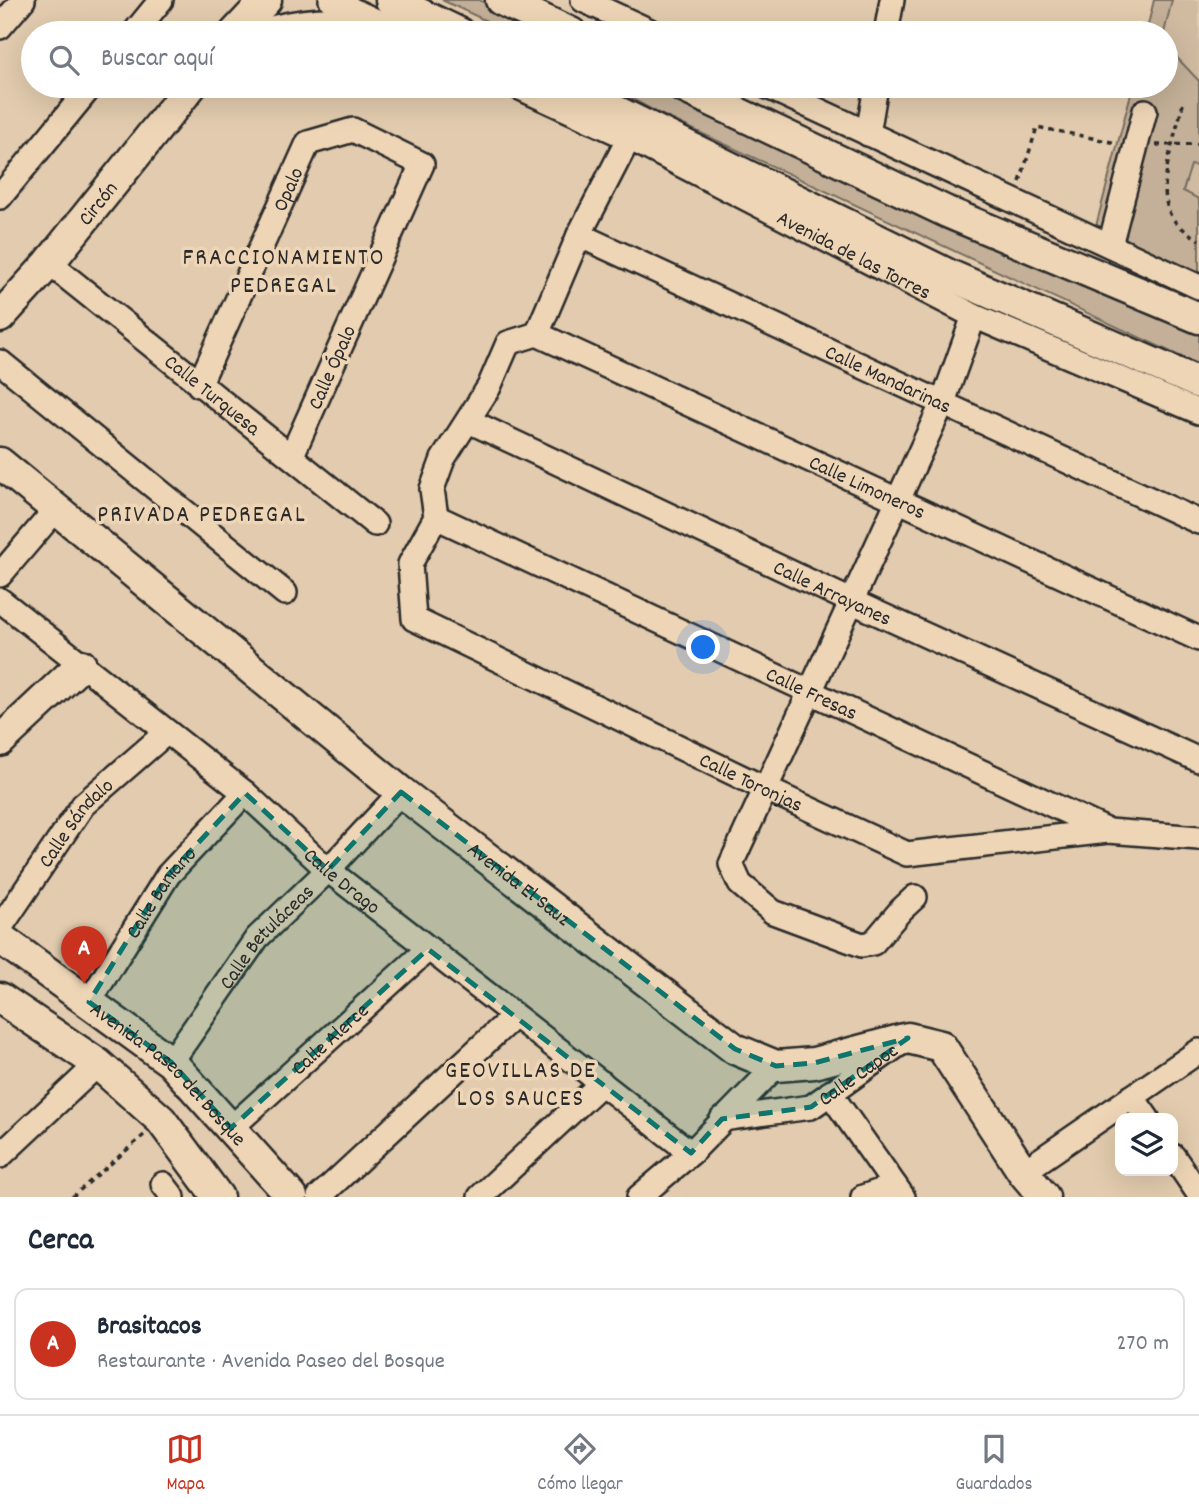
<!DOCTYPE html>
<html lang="es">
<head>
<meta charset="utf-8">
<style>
	:root { --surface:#fff; --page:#f6f6f7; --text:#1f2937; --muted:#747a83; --line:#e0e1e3; --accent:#c8321e }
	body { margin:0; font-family:Dekko,sans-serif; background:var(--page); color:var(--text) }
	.controls { position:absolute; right:21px; bottom:21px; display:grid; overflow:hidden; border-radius:14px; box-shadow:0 7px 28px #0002 }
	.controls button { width:63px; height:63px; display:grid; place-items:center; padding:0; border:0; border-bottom:2px solid var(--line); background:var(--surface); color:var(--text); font:35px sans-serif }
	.you { position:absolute; left:704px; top:648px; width:24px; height:24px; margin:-18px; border:5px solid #fff; border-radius:50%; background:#1a73e8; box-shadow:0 0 0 10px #1a73e833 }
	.badge { display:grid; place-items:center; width:46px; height:46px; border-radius:50%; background:var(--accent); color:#fff; font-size:23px; font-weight:700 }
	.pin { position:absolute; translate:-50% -58px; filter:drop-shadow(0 2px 4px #0008) }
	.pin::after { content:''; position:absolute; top:37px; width:24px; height:21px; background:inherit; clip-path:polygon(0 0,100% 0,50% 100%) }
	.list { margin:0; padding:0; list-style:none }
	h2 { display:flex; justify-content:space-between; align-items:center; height:91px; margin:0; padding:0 28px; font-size:30px }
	h2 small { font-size:23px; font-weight:400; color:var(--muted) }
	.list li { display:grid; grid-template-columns:46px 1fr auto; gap:21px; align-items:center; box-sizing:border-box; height:112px; margin:0 14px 14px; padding:0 14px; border:2px solid var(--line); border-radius:14px }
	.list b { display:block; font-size:26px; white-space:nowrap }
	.list p { margin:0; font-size:23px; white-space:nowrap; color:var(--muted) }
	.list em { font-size:23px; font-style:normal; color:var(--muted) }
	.icon { flex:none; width:38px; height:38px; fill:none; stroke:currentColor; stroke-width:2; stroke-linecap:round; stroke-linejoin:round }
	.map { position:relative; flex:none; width:1199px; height:1197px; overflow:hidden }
	.search { position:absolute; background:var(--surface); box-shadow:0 7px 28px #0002; left:21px; right:21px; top:21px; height:77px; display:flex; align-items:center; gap:18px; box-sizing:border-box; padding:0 24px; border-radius:38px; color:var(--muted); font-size:26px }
	.sheet { height:217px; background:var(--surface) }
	nav { display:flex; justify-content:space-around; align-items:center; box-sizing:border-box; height:98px; border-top:2px solid var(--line); background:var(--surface); font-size:19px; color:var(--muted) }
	nav a { display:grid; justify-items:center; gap:4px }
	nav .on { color:var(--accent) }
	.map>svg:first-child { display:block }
	.built { fill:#d0bba1 }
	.green { fill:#c4b098; stroke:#786e62; stroke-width:2 }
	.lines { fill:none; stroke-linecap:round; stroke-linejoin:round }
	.minor-casing { stroke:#2b2b2b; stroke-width:28 }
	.major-casing { stroke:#2b2b2b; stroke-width:35 }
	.path { stroke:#2b2b2b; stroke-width:3.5; stroke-dasharray:5 5; stroke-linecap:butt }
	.minor { stroke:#eed5b6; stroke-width:23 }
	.major { stroke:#eed5b6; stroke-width:30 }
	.marked { fill:#0f766e; fill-opacity:0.2; stroke:#0f766e; stroke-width:5; stroke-dasharray:14 9; stroke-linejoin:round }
	.labels { text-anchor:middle; stroke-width:7; stroke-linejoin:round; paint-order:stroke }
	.street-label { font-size:21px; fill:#2b2b2b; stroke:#eed5b6 }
	.quarter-label { font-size:24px; letter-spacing:2px; fill:#2b2b2b; stroke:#eed5b6 }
</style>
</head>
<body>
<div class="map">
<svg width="1199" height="1197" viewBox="0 0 1199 1197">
	<rect width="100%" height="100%" fill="#e2cbae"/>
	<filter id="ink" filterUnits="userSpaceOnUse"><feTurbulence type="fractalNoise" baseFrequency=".0143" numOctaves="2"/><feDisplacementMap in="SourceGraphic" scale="14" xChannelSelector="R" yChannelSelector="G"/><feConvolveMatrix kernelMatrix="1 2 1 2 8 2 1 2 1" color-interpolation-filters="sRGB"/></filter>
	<g filter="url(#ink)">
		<g class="built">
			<polygon points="1172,0 1199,0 1199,81 1166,46 1164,33"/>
			<polygon points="1191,164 1199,166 1199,199 1182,191"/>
		</g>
		<g class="green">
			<polygon points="442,0 479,0 550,33 512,33"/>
			<polygon points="1154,0 1172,0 1164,33 1146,33"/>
			<polygon points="1166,46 1199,81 1199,166 1191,165 1183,191 1199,199 1199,274 1096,226 1133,86 1166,86"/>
			<polygon points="609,86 676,86 1199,327 1199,365 656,112"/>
		</g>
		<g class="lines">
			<g class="minor-casing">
				<g id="minor">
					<polyline points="331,0 402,33"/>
					<polyline points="583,0 654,33"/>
					<polyline points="0,27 23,0"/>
					<polyline points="134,33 161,0"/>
					<path d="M255 33C305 17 331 18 382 24"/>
					<polyline points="886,33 892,0"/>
					<path id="s1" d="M516 86 629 138 974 316 1199 412"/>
					<polyline points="766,86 1199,287"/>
					<polyline points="868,134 876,86"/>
					<path id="s2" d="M629 138 579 235 537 334 508 343 489 387 443 459 432 489 436 517 410 564 414 619 766 789 907 854 1108 831"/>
					<polyline points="0,197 91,86"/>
					<path id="s3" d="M579 235 1199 522"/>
					<polyline points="1110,245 1145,111"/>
					<path id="s4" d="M49 263 375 524"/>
					<path id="s5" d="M537 334 1199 639"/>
					<polyline points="0,362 285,593"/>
					<path id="s6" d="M199 385 308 143 353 130 422 164 292 455"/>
					<path id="s7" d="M469 421 853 602 1199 760"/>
					<path id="s8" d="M436 517 1108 831 1199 838"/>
					<polyline points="0,575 57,508"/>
					<path id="s9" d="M0 600 245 793 328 870 691 1153"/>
					<polyline points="915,897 901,910 873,943 862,945 773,912 740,884 731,864 943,402 974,316"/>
					<path id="s10" d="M0 928 83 805 167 732"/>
					<path id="s11" d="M89 1002 168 875 245 793"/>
					<path id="s12" d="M171 1062 257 938 328 870 401 792"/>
					<polyline points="830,1093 903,1197"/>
					<polyline points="1132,1097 1147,1118"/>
					<path id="s13" d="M722 1119 811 1107 898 1045"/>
					<path id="s14" d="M231 1128 428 949"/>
					<polyline points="0,1156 98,1064"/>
					<polyline points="1173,1156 1199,1194"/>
					<polyline points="1023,1172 1199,1051"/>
					<polyline points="163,1184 173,1197"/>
					<polyline points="319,1197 514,1016"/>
					<polyline points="480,1197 602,1083"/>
					<polyline points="639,1197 691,1153 776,1066"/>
					<polyline points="863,1197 895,1186"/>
				</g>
			</g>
			<g class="major-casing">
				<g id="major">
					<polyline points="391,0 459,33"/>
					<polyline points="501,0 571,33"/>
					<polyline points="235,33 266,0"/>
					<polyline points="565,86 949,275 1199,383"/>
					<polyline points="681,86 947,212 1199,318"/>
					<path id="s15" d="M0 317 49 263 191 86"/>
					<path id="s16" d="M0 463 401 792 735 1049 776 1066 814 1063 908 1038 941 1046 1023 1172 1044 1197"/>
					<polyline points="0,741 81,665"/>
					<path id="s17" d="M0 938 171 1062 292 1197"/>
					<polyline points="0,998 98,1064 161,1120 218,1197"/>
				</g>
			</g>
			<g class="path">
				<path d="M1183 104C1176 134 1156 185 1170 214 1175 225 1189 233 1199 240"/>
				<polyline points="1156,145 1199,144"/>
				<polyline points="1020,182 1037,127 1117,143"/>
				<polyline points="72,1197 144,1135"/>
			</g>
			<use href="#minor" class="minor"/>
			<use href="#major" class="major"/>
		</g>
	</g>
	<path class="marked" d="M401 792 735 1049 776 1066 814 1063 908 1038 811 1107 722 1119 691 1153 428 949 231 1128 171 1062 89 1002 168 875 245 793 328 870Z"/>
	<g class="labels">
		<g class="street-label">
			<text dy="7" stroke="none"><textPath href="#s6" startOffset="215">Opalo</textPath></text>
			<text dy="7" stroke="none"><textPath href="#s15" startOffset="150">Circón</textPath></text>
			<text dy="7" stroke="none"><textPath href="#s1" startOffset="378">Avenida de las Torres</textPath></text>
			<text transform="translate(331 367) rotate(-66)" y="7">Calle Ópalo</text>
			<text dy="7" stroke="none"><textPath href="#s3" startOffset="341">Calle Mandarinas</textPath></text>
			<text dy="7" stroke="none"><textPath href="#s4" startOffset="210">Calle Turquesa</textPath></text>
			<text dy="7" stroke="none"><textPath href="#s5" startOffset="364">Calle Limoneros</textPath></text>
			<text dy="7" stroke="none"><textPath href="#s7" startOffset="402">Calle Arrayanes</textPath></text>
			<text dy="7" stroke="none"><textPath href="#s8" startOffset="415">Calle Fresas</textPath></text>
			<text dy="7" stroke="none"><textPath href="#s2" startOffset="924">Calle Toronjas</textPath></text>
			<text dy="7" stroke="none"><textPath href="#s10" startOffset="130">Calle Sándalo</textPath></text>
			<text dy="7" stroke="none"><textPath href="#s9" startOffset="443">Calle Drago</textPath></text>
			<text dy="7" stroke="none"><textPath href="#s16" startOffset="668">Avenida El Sauz</textPath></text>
			<text dy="7" stroke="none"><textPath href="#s11" startOffset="131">Calle Baniano</textPath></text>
			<text dy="7" stroke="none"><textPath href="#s12" startOffset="158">Calle Betuláceas</textPath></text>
			<text dy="7" stroke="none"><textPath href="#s14" startOffset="133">Calle Alerce</textPath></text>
			<text dy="7" stroke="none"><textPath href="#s13" startOffset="147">Calle Capoc</textPath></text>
			<text dy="7" stroke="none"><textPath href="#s17" startOffset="217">Avenida Paseo del Bosque</textPath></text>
		</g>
		<g class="quarter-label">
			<text x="284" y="264">FRACCIONAMIENTO<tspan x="284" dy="28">PEDREGAL</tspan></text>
			<text x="202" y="521">PRIVADA PEDREGAL</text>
			<text x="521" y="1077">GEOVILLAS DE<tspan x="521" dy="28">LOS SAUCES</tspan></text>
		</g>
	</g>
</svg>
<div class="controls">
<button><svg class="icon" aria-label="layers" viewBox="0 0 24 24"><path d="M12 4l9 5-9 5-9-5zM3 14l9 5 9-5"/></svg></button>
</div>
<div class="you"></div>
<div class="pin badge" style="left:84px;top:984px">A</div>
<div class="search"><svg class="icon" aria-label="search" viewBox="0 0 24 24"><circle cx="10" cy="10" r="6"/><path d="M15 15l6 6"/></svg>Buscar aquí</div>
</div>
<section class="sheet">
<h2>Cerca<small></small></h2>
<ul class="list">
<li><span class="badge">A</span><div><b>Brasitacos</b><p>Restaurante · Avenida Paseo del Bosque</p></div><em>270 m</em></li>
</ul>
</section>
<nav>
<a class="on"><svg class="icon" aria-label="map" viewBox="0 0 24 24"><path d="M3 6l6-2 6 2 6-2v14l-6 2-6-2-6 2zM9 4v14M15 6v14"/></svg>Mapa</a>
<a><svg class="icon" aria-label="directions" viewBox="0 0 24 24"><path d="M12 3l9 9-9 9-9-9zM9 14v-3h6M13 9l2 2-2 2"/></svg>Cómo llegar</a>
<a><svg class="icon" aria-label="saved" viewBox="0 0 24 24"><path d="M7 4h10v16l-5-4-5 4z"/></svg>Guardados</a>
</nav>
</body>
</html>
